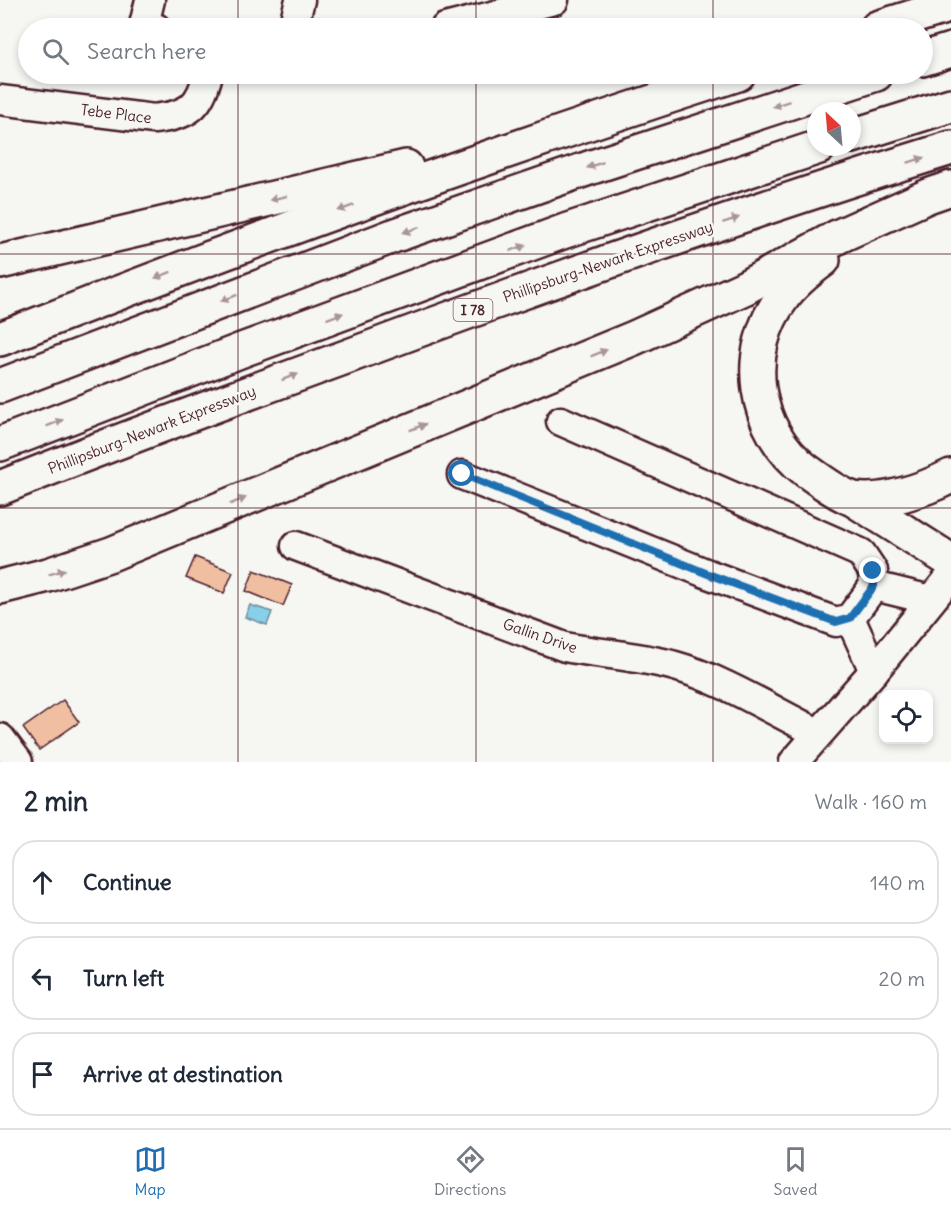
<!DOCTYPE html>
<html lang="en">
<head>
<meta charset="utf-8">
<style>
	:root { --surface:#fff; --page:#f2f2f3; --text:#1f2937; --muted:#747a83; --line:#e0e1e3; --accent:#1f6fb2 }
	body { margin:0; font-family:Delius,sans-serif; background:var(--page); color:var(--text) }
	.controls { position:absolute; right:18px; bottom:18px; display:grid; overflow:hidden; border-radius:12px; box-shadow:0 3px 9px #0003 }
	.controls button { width:54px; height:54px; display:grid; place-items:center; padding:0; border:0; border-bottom:2px solid var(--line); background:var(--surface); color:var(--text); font:30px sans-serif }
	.compass { position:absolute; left:807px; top:102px; width:54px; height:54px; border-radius:50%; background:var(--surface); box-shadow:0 3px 9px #0003; rotate:334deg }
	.stop { position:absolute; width:18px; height:18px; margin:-14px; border:4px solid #1f6fb2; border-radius:50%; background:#fff }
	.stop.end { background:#1f6fb2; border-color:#fff; box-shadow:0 2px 6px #0008 }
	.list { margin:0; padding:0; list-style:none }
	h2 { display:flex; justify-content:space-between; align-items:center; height:78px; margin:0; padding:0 24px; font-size:26px }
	h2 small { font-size:20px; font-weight:400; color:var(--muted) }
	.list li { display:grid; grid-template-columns:39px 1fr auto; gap:18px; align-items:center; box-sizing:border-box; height:84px; margin:0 12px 12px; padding:0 12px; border:2px solid var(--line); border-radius:24px }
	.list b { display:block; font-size:22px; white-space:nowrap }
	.list em { font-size:20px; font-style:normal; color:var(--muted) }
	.icon { flex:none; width:33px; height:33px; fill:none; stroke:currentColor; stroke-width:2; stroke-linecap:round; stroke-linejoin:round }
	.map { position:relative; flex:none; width:951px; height:762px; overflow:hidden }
	.search { position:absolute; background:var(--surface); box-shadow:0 3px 9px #0003; left:18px; right:18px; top:18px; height:66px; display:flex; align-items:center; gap:15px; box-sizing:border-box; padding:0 21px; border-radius:33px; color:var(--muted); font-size:22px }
	.sheet { height:366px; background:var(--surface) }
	nav { display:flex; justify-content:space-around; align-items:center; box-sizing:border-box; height:84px; border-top:2px solid var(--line); background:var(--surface); font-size:16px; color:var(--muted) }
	nav a { display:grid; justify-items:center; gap:3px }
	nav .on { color:var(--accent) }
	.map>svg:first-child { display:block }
	.water { fill:#87d0e8; stroke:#6f899c; stroke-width:1.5 }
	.building { fill:#f0bfa1; stroke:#4a1f2b; stroke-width:1.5 }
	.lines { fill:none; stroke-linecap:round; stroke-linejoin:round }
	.minor-casing { stroke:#4a1f2b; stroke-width:33 }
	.highway-casing { stroke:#4a1f2b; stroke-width:38 }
	.minor { stroke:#f6f6f2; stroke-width:28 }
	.highway { stroke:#f6f6f2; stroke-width:33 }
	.oneway { fill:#a99598 }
	.route { stroke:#1f6fb2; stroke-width:8 }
	.grid { fill:none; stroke:#4a1f2b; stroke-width:1.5; stroke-opacity:0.55 }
	.labels { text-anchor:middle; stroke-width:5; stroke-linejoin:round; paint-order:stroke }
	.shield { fill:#f6f6f2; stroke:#7e6067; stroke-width:1.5 }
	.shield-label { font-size:14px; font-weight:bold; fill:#4a1f2b }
	.street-label { font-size:15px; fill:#4a1f2b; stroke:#f6f6f2 }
</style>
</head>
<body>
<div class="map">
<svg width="951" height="762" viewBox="0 0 951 762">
	<rect width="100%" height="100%" fill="#f6f6f2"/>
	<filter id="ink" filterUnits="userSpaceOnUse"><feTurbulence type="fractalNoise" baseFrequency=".0167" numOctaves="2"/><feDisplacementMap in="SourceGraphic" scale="12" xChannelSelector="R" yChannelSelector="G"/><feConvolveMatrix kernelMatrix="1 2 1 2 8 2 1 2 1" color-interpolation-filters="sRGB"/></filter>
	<g filter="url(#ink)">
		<polygon class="water" points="250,605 272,612 267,625 245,617"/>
		<g class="building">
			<polygon points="195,557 233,572 224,593 186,578"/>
			<polygon points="254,570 292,585 283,606 246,591"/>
			<polygon points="63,700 79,722 39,750 23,728"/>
		</g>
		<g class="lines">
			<g class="minor-casing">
				<g id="minor">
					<polyline points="150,0 144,25 156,28"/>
					<polyline points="293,28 300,0"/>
					<polyline points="445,28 554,0"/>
					<path d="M0 100 154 119C189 115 200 107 208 74"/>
					<polyline points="462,475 708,574 836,622 850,618 874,586 873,571 861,553 561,421"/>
					<path d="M296 546 565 647C601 654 639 656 675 666 722 679 773 711 818 733"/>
					<polyline points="874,586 931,600"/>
					<polyline points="850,618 874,671"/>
					<polyline points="0,738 18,762"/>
					<polyline points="794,762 874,671 951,576"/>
				</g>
			</g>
			<g class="highway-casing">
				<g id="highway">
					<polyline points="877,28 951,5"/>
					<polyline points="922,59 951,50"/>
					<polyline points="852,136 951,105"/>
					<path d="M823 260C808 271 794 282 783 297 741 351 753 431 807 471 818 479 841 496 854 499 883 504 926 489 951 476"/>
					<polyline points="0,262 406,167"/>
					<path d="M0 339C243 243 489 154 738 74"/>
					<polyline points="0,386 393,236 592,167 876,74"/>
					<polyline points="0,444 242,350 565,231 819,147"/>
					<path d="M0 488C115 442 231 399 346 357 546 282 747 211 951 148"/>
					<polyline points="853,499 951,561"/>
					<polyline points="0,587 48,575 111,554 634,338 744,288 839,236 928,196 951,188"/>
				</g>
			</g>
			<use href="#minor" class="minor"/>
			<use href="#highway" class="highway"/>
		</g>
		<defs><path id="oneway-solid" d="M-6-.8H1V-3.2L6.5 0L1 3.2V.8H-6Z" transform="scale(1.5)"/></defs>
		<g class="oneway">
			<use href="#oneway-solid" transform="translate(781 104) rotate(162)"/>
			<use href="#oneway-solid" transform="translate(916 160) rotate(-18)"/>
			<use href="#oneway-solid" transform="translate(595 165) rotate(161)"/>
			<use href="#oneway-solid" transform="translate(278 198) rotate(167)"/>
			<use href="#oneway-solid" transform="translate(346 208) rotate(160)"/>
			<use href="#oneway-solid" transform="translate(731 220) rotate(-18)"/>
			<use href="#oneway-solid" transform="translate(411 230) rotate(160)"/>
			<use href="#oneway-solid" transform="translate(518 248) rotate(-20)"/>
			<use href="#oneway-solid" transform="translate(163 275) rotate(159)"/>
			<use href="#oneway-solid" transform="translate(229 298) rotate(159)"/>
			<use href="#oneway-solid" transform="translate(335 316) rotate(-20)"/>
			<use href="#oneway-solid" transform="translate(599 353) rotate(-22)"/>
			<use href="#oneway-solid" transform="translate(290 377) rotate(-20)"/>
			<use href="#oneway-solid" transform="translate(55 423) rotate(-22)"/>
			<use href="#oneway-solid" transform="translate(418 427) rotate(-22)"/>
			<use href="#oneway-solid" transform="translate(238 501) rotate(-22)"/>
			<use href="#oneway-solid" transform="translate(57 572) rotate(-17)"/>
		</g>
	</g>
	<g class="lines" filter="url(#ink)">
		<polyline class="route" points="462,474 708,574 836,622 850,618 874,586 873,571"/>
	</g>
	<path class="grid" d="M238 0V28M476 0V28M713 0V28M238 74V762M476 74V762M713 74V762M0 254H951M0 508H951"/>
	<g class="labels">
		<rect class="shield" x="453.5" y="299" width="39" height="22" rx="4.5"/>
		<g class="shield-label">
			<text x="473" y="315">I 78</text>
		</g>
		<g class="street-label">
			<text transform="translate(116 114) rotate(7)" y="5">Tebe Place</text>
			<text transform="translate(608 262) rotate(-19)" y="5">Phillipsburg-Newark Expressway</text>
			<text transform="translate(152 430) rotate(-21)" y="5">Phillipsburg-Newark Expressway</text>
			<text transform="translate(540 636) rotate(19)" y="5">Gallin Drive</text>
		</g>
	</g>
</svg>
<div class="controls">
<button><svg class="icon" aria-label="locate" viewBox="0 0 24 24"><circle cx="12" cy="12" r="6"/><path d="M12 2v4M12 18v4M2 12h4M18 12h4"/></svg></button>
</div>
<svg class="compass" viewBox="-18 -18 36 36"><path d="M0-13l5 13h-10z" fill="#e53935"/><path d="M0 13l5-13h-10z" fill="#747a83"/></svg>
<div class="stop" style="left:462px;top:474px"></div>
<div class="stop end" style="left:873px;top:571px"></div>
<div class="search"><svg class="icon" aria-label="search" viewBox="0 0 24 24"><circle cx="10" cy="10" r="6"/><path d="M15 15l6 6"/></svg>Search here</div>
</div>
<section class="sheet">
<h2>2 min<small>Walk · 160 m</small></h2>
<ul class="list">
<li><svg class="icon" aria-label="ahead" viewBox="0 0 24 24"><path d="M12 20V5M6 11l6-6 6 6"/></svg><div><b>Continue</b></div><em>140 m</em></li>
<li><svg class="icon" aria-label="left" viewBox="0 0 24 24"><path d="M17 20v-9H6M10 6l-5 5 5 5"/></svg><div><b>Turn left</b></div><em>20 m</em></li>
<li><svg class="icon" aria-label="arrive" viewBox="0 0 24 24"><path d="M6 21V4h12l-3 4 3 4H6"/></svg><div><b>Arrive at destination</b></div></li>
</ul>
</section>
<nav>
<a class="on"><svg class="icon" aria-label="map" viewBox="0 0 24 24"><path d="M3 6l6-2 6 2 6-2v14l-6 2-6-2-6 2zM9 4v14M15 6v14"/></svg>Map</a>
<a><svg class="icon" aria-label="directions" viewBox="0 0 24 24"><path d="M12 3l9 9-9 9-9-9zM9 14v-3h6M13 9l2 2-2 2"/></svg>Directions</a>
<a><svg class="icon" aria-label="saved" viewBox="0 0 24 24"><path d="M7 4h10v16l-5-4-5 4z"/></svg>Saved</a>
</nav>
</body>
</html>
